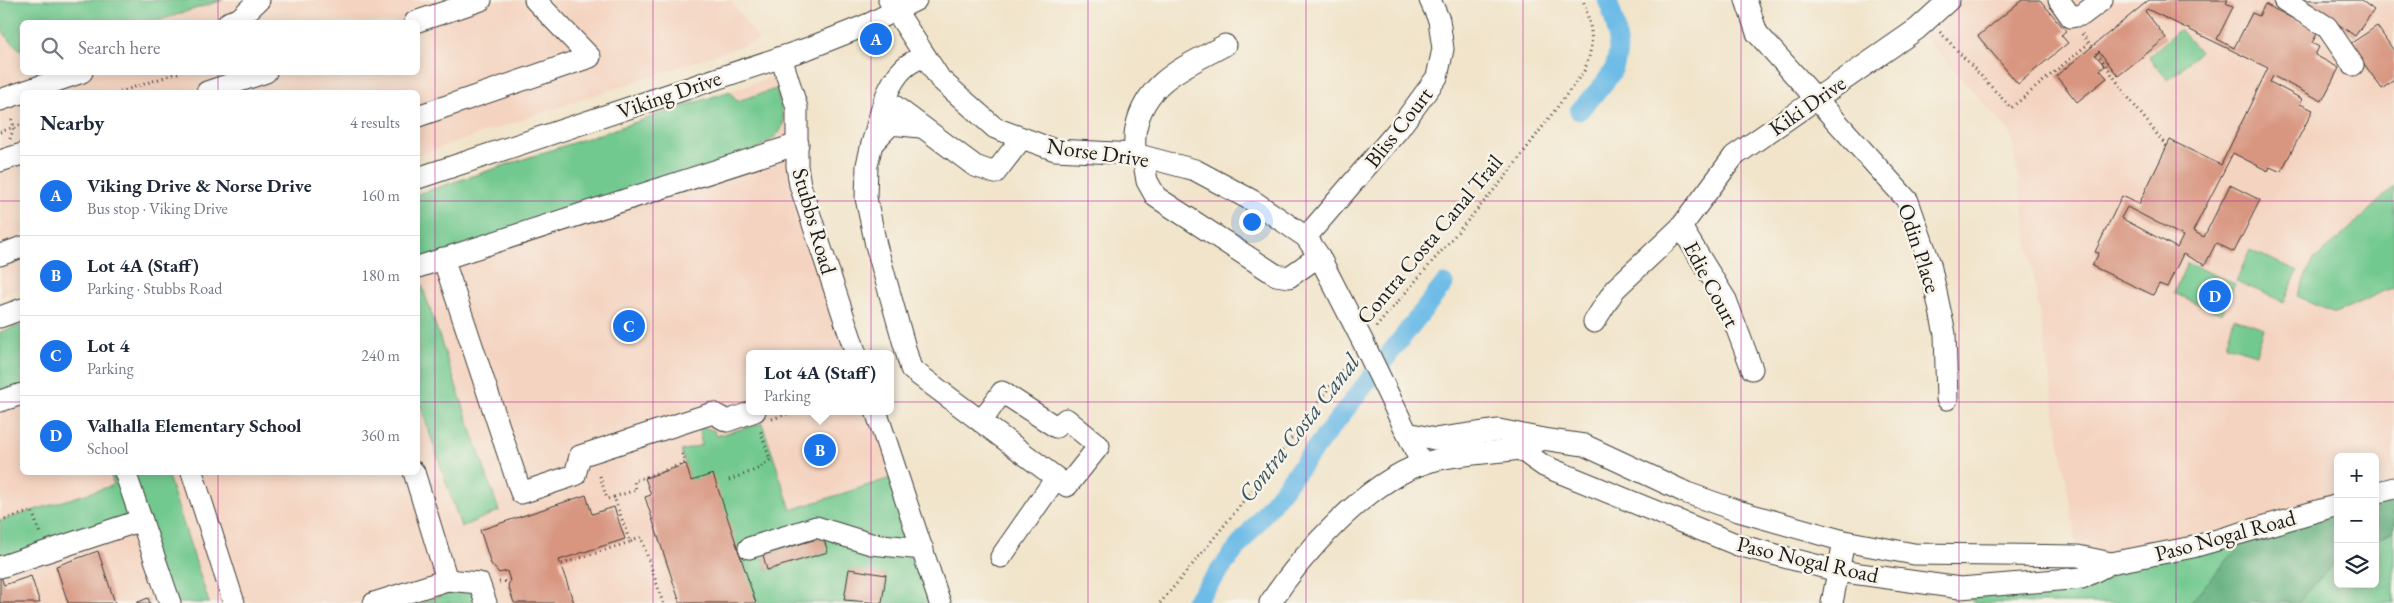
<!DOCTYPE html>
<html lang="en">
<head>
<meta charset="utf-8">
<style>
	:root { --surface:#fff; --page:#f6f6f7; --text:#1f2937; --muted:#747a83; --line:#e0e1e3; --accent:#1a73e8 }
	body { margin:0; font-family:"EB Garamond",serif; background:var(--page); color:var(--text) }
	.controls { position:absolute; right:15px; bottom:15px; display:grid; overflow:hidden; border-radius:8px; box-shadow:0 2px 12px #0003 }
	.controls button { width:45px; height:45px; display:grid; place-items:center; padding:0; border:0; border-bottom:1px solid var(--line); background:var(--surface); color:var(--text); font:25px sans-serif }
	.you { position:absolute; left:1251px; top:221px; width:18px; height:18px; margin:-12px; border:4px solid #fff; border-radius:50%; background:#1a73e8; box-shadow:0 0 0 8px #1a73e833 }
	.badge { display:grid; place-items:center; width:32px; height:32px; border-radius:50%; background:var(--accent); color:#fff; font-size:16px; font-weight:700 }
	.pin { position:absolute; translate:-50% -50%; border:2px solid #fff; box-shadow:0 1px 5px #0006 }
	.popup { position:absolute; left:746px; top:350px; width:148px; height:65px; box-sizing:border-box; display:grid; place-content:center; border-radius:8px; background:var(--surface); filter:drop-shadow(0 1px 4px #0005); font-size:16px; white-space:nowrap; color:var(--muted) }
	.popup b { font-size:19px; color:var(--text) }
	.popup::after { content:''; position:absolute; left:50%; top:100%; margin-left:-10px; border:10px solid transparent; border-top-color:var(--surface) }
	.list { margin:0; padding:0; list-style:none }
	h2 { display:flex; justify-content:space-between; align-items:center; height:65px; margin:0; padding:0 20px; font-size:21px }
	h2 small { font-size:16px; font-weight:400; color:var(--muted) }
	.list li { display:grid; grid-template-columns:32px 1fr auto; gap:15px; align-items:center; box-sizing:border-box; height:80px; padding:0 20px; border-top:1px solid var(--line) }
	.list b { display:block; font-size:19px; white-space:nowrap }
	.list p { margin:0; font-size:16px; white-space:nowrap; color:var(--muted) }
	.list em { font-size:16px; font-style:normal; color:var(--muted) }
	.icon { flex:none; width:28px; height:28px; fill:none; stroke:currentColor; stroke-width:2; stroke-linecap:round; stroke-linejoin:round }
	.map { position:relative; flex:none; width:2394px; height:603px; overflow:hidden }
	.search { position:absolute; background:var(--surface); box-shadow:0 2px 12px #0003; left:20px; top:20px; width:400px; height:55px; display:flex; align-items:center; gap:12px; box-sizing:border-box; padding:0 18px; border-radius:8px; color:var(--muted); font-size:19px }
	.panel { position:absolute; background:var(--surface); box-shadow:0 2px 12px #0003; left:20px; top:90px; width:400px; height:385px; border-radius:8px }
	.map>svg:first-child { display:block }
	.built { fill:#f4d3c0; fill-rule:evenodd }
	.green { fill:#72c98f; stroke:#477256; fill-rule:evenodd }
	.forest { fill:#5dad7a; stroke:#3c644b }
	.lines { fill:none; stroke-linecap:round; stroke-linejoin:round }
	.canal { stroke:#6dbbe7; stroke-width:19 }
	.building { fill:#d89681; fill-rule:evenodd }
	.minor-casing { stroke:#3c3a36; stroke-width:23 }
	.path { stroke:#3c3a36; stroke-width:3; stroke-dasharray:1 4; stroke-linecap:butt }
	.minor { stroke:#fff; stroke-width:21 }
	.grid { fill:none; stroke:#b5179e; stroke-width:1; stroke-opacity:0.55 }
	.labels { text-anchor:middle; stroke-width:5; stroke-linejoin:round; paint-order:stroke }
	.street-label { font-size:22px; fill:#1c1c1c; stroke:#f7f3e8 }
	.water-label { font-size:24px; font-style:italic; fill:#385463; stroke:#f7f3e8 }
</style>
</head>
<body>
<div class="map">
<svg width="2394" height="603" viewBox="0 0 2394 603">
	<rect width="100%" height="100%" fill="#f7f3e8"/>
	<filter id="ink" filterUnits="userSpaceOnUse"><feTurbulence type="fractalNoise" baseFrequency=".02" numOctaves="2"/><feDisplacementMap in="SourceGraphic" scale="10" xChannelSelector="R" yChannelSelector="G"/><feConvolveMatrix kernelMatrix="1 2 1 2 8 2 1 2 1" color-interpolation-filters="sRGB"/></filter>
	<filter id="wash" filterUnits="userSpaceOnUse"><feTurbulence type="fractalNoise" baseFrequency=".0096" numOctaves="4" result="noise"/><feDisplacementMap in="SourceGraphic" scale="20" xChannelSelector="R" yChannelSelector="G"/><feGaussianBlur stdDeviation="1.12" result="paint"/><feColorMatrix in="noise" values="0 0 0 0 0 0 0 0 0 0 0 0 0 0 0 0 0 1.4 0 .05"/><feComposite in="paint" operator="in"/></filter>
	<g filter="url(#wash)">
		<rect width="100%" height="100%" fill="#f1e4ca"/>
		<g class="built">
			<path d="M0 0H730L759 40 418 155V92H22V288L0 296ZM22 22H418V72H22Z"/>
			<polygon points="1949,0 2394,0 2394,488 2375,493 2375,457 2338,457 2338,505 2193,547 2078,556 2011,134 1917,29"/>
			<polygon points="772,77 789,81 801,170 856,354 750,354 750,411 875,411 940,603 0,603 0,332 22,324 22,472 418,472 418,192"/>
		</g>
		<g class="green">
			<path d="M0 0H223L154 22H22V51C0 32 0 32 0 0Z"/>
			<polygon points="2180,29 2200,52 2168,80 2148,57"/>
			<path d="M776 89C788 128 788 132 752 151L418 267V194L730 91 737 101Z"/>
			<polygon points="2394,187 2394,287 2335,313 2297,296 2313,259 2321,255"/>
			<polygon points="2250,250 2298,271 2284,302 2236,281"/>
			<polygon points="2187,263 2235,284 2221,314 2174,293"/>
			<polygon points="418,274 499,511 461,527 418,398"/>
			<polygon points="2234,318 2264,328 2256,354 2226,345"/>
			<polygon points="22,325 22,394 0,401 0,332"/>
			<path d="M762 423 791 510 897 476 940 603H882L886 575 849 570 844 600 861 603H756L691 481 681 451 701 445 700 427 714 430 716 436ZM823 537 827 552 767 570 763 555Z"/>
			<polygon points="110,473 167,473 209,603 170,603 141,520 0,567 0,521 114,485"/>
			<polygon points="2394,488 2394,603 1974,603 1960,588 2082,578 2338,505 2338,584 2375,584 2375,493"/>
			<polygon points="479,583 486,603 419,603"/>
		</g>
		<g class="forest">
			<polygon points="2394,488 2394,531 2375,540 2375,493"/>
			<polygon points="2338,505 2338,562 2331,566 2298,603 2190,603 2254,529"/>
		</g>
		<g class="lines">
			<g class="canal">
				<path d="M1579 111C1590 98 1609 82 1615 65 1622 45 1615 18 1607 0"/>
				<polyline points="1194,603 1444,284"/>
			</g>
		</g>
		<g id="blocks">
			<g class="building">
				<polygon points="2022,0 2040,0 2066,31 2061,35 2068,43 2018,84 1978,36"/>
				<path d="M2149 0H2228L2226 3 2233 7 2217 39 2234 48 2252 13 2259 16 2265 4 2318 32 2312 43 2319 47 2315 55 2339 68 2322 101 2273 76 2270 82 2302 99 2300 104 2313 110 2281 172 2270 167 2268 171 2233 153 2193 231 2204 237 2230 185 2260 200 2234 252 2216 243 2205 265 2183 254 2167 287 2159 284 2153 295 2092 266 2099 253 2095 252 2122 196 2139 204 2170 140 2221 165 2268 68 2147 9 2145 11 2166 38 2118 76 2099 51 2095 55 2105 66 2100 70 2107 78 2077 102 2056 76ZM2127 207 2183 236 2177 248 2121 218Z"/>
				<polygon points="2304,0 2361,0 2374,10 2355,36"/>
				<polygon points="2377,26 2394,51 2394,80 2382,89 2350,44"/>
				<polygon points="686,464 691,481 713,474 756,603 680,603 645,497 651,495 645,478"/>
				<polygon points="586,495 592,514 614,507 625,539 559,560 574,603 514,603 508,585 510,581 507,571 499,573 491,564 480,530"/>
				<polygon points="823,537 828,552 767,570 763,555"/>
				<polygon points="98,551 115,603 68,603 56,566"/>
				<polygon points="849,569 886,575 882,603 844,600"/>
				<polygon points="0,574 4,585 31,576 40,603 0,603"/>
				<polygon points="148,598 150,603 136,603"/>
			</g>
		</g>
	</g>
	<g filter="url(#ink)">
		<use href="#blocks" fill-opacity="0" stroke="#3c3a36" stroke-width="1"/>
		<g class="lines">
			<g class="minor-casing">
				<g id="minor">
					<polyline points="889,0 940,79 995,128 1055,150 1135,154 1195,170 1253,201 1306,237 1319,256 1363,342 1422,464"/>
					<polyline points="1746,0 1757,33 1908,201 1930,264 1945,334 1947,399"/>
					<polyline points="2059,0 2071,17 2082,15 2102,0"/>
					<polyline points="2284,0 2327,27 2353,65"/>
					<polyline points="229,22 239,19 259,0"/>
					<polyline points="415,22 481,0"/>
					<polyline points="781,57 797,108 797,166 800,185 856,354"/>
					<polyline points="207,92 266,72"/>
					<polyline points="885,99 975,166 995,173 1022,138"/>
					<polyline points="0,100 82,72"/>
					<polyline points="418,116 590,57 535,0"/>
					<path d="M920 127 891 124 872 144C880 118 884 87 904 68 910 62 918 59 925 56"/>
					<polyline points="872,144 867,165 866,198 876,245 911,369 1067,486 1099,446 1066,419 1056,427 1002,392 981,422"/>
					<path d="M1135 154C1135 146 1134 136 1136 128 1146 80 1187 66 1225 45"/>
					<polyline points="1143,157 1147,181 1156,197 1276,275 1289,277 1319,256"/>
					<polyline points="0,161 22,154"/>
					<polyline points="418,178 809,48 869,24 916,0"/>
					<polyline points="1681,227 1726,300 1752,369"/>
					<polyline points="1306,237 1398,130 1437,77 1443,49 1439,20 1430,0"/>
					<polyline points="0,255 22,247"/>
					<polyline points="443,258 521,493 575,475 580,456 713,413 727,421 755,411"/>
					<polyline points="418,267 798,144"/>
					<polyline points="0,317 22,309"/>
					<polyline points="1594,322 1615,289 1681,227 1734,156 1917,29 1949,0"/>
					<polyline points="0,401 22,394"/>
					<polyline points="876,411 940,603"/>
					<polyline points="1407,433 1435,439 1499,430 1543,439"/>
					<polyline points="125,472 170,603"/>
					<polyline points="192,472 234,603"/>
					<polyline points="2375,493 2394,488"/>
					<polyline points="749,548 816,527 871,544 923,549"/>
					<polyline points="1001,557 1056,478"/>
					<polyline points="2111,563 2078,556 1914,554 1844,541 1738,511 1687,493 1584,445 1543,439 1520,449 1544,466 1738,545 1838,571 1960,588 2082,578 2111,563 2193,547 2338,505"/>
					<polyline points="0,567 142,520"/>
					<polyline points="447,580 479,583 486,603"/>
					<polyline points="374,603 447,580 414,472"/>
					<path d="M1270 603C1302 554 1366 483 1422 464 1453 454 1488 453 1520 449"/>
					<polyline points="1832,603 1844,541"/>
				</g>
			</g>
			<g class="path">
				<polyline points="1940,32 2011,108 2088,44"/>
				<polyline points="2082,34 2092,47"/>
				<polyline points="2097,53 2127,96 2167,147"/>
				<polyline points="120,92 180,72"/>
				<polyline points="0,132 22,124"/>
				<polyline points="10,139 14,127 11,117"/>
				<path d="M1376 327 1506 176 1584 71C1596 42 1592 29 1583 0"/>
				<polyline points="772,419 795,411"/>
				<polyline points="600,476 607,499 614,497 630,542 641,537 663,603"/>
				<polyline points="729,480 758,469 770,460 760,429"/>
				<polyline points="614,497 636,490 634,481 685,463 681,451"/>
				<polyline points="0,521 32,511 40,534"/>
				<polyline points="562,564 630,542"/>
				<polyline points="499,582 510,581"/>
				<path d="M1160 603C1227 525 1289 443 1350 359"/>
			</g>
			<use href="#minor" class="minor"/>
		</g>
	</g>
	<path class="grid" d="M218 0V22M435 0V603M653 0V603M871 0V603M1088 0V603M1306 0V603M1523 0V603M1741 0V603M1959 0V603M2176 0V603M218 72V92M0 201H22M418 201H2394M0 402H22M418 402H2394M218 472V603"/>
	<g class="labels">
		<g class="street-label">
			<text transform="translate(669 94) rotate(-19)" y="8">Viking Drive</text>
			<text transform="translate(1807 105) rotate(-35)" y="8">Kiki Drive</text>
			<text transform="translate(1398 127) rotate(-52)" y="8">Bliss Court</text>
			<text transform="translate(1098 152) rotate(8)" y="8">Norse Drive</text>
			<text transform="translate(815 221) rotate(74)" y="8">Stubbs Road</text>
			<text transform="translate(1429 239) rotate(-50)" y="8">Contra Costa Canal Trail</text>
			<text transform="translate(1920 248) rotate(72)" y="8">Odin Place</text>
			<text transform="translate(1712 284) rotate(62)" y="8">Edie Court</text>
			<text transform="translate(2225 535) rotate(-15)" y="8">Paso Nogal Road</text>
			<text transform="translate(1808 559) rotate(13)" y="8">Paso Nogal Road</text>
		</g>
		<g class="water-label">
			<text transform="translate(1299 428) rotate(-52)" y="8">Contra Costa Canal</text>
		</g>
	</g>
</svg>
<div class="controls">
<button>+</button>
<button>−</button>
<button><svg class="icon" aria-label="layers" viewBox="0 0 24 24"><path d="M12 4l9 5-9 5-9-5zM3 14l9 5 9-5"/></svg></button>
</div>
<div class="you"></div>
<div class="pin badge" style="left:876px;top:39px">A</div>
<div class="pin badge" style="left:820px;top:450px">B</div>
<div class="popup"><b>Lot 4A (Staff)</b>Parking</div>
<div class="pin badge" style="left:629px;top:326px">C</div>
<div class="pin badge" style="left:2215px;top:296px">D</div>
<div class="search"><svg class="icon" aria-label="search" viewBox="0 0 24 24"><circle cx="10" cy="10" r="6"/><path d="M15 15l6 6"/></svg>Search here</div>
<section class="panel">
<h2>Nearby<small>4 results</small></h2>
<ul class="list">
<li><span class="badge">A</span><div><b>Viking Drive &amp; Norse Drive</b><p>Bus stop · Viking Drive</p></div><em>160 m</em></li>
<li><span class="badge">B</span><div><b>Lot 4A (Staff)</b><p>Parking · Stubbs Road</p></div><em>180 m</em></li>
<li><span class="badge">C</span><div><b>Lot 4</b><p>Parking</p></div><em>240 m</em></li>
<li><span class="badge">D</span><div><b>Valhalla Elementary School</b><p>School</p></div><em>360 m</em></li>
</ul>
</section>
</div>
</body>
</html>
